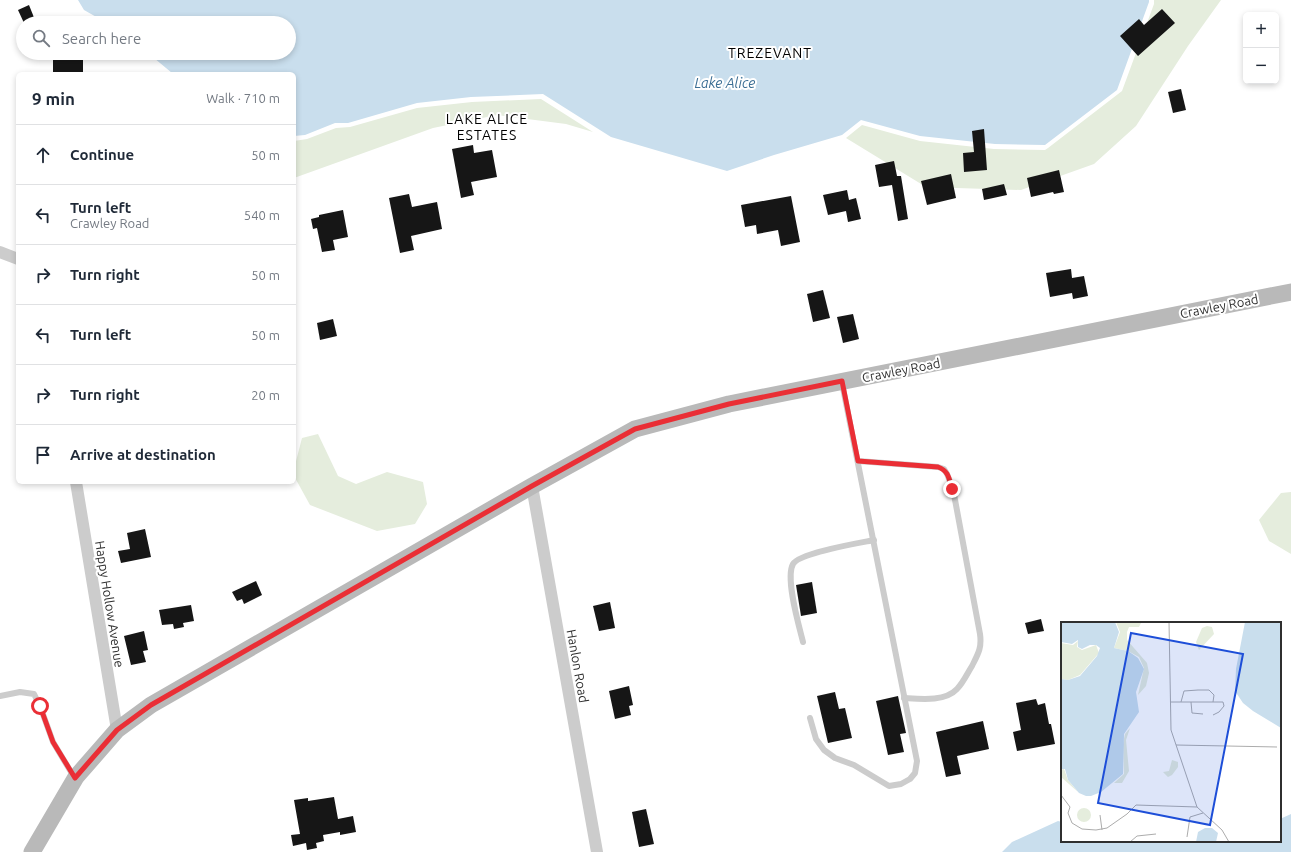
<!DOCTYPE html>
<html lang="en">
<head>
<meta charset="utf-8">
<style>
	:root { --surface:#fff; --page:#f6f6f7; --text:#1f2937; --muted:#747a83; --line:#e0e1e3 }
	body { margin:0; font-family:Ubuntu,sans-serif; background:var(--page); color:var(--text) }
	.controls { position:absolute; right:12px; top:12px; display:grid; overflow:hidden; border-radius:6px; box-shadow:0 2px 6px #0003 }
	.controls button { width:36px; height:36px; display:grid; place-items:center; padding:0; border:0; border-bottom:1px solid var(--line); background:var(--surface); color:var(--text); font:20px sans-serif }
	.stop { position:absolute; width:12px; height:12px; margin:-9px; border:3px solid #ea2e35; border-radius:50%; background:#fff }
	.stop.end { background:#ea2e35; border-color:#fff; box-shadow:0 1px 4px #0008 }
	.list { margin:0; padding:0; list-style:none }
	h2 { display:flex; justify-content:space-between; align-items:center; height:52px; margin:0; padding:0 16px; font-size:17px }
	h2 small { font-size:13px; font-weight:400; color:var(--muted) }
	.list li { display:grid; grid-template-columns:26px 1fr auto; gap:12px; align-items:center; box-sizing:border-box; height:60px; padding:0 16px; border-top:1px solid var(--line) }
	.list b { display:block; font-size:15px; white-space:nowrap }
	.list p { margin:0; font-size:13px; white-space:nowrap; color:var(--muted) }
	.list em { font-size:13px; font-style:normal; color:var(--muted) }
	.icon { flex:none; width:22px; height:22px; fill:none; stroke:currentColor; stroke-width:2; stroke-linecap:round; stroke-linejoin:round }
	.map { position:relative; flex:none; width:1291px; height:852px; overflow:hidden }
	.search { position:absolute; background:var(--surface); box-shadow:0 2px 6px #0003; left:16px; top:16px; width:280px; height:44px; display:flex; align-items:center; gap:10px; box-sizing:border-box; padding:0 14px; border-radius:22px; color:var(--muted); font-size:15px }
	.panel { position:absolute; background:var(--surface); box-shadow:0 2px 6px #0003; left:16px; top:72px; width:280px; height:412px; border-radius:6px }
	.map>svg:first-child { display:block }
	.green { fill:#e5eddd }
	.water { fill:#c9deed }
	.building { fill:#161616 }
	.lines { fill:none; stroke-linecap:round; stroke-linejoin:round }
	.lane { stroke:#ccc; stroke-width:6 }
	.street { stroke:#ccc; stroke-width:12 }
	.secondary { stroke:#b9b9b9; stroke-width:17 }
	.route { stroke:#ea2e35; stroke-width:5 }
	.labels { text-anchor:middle; stroke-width:4; stroke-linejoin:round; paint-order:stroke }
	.street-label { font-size:13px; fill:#2f2f2f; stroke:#fff }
	.neighbourhood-label { font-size:14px; letter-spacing:1px; fill:#000; stroke:#fff }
	.water-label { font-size:14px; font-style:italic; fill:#3b6e94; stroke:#fff }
	.inset-road { fill:none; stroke:#acacac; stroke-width:1 }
	.view { fill:#1d4ed8; fill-opacity:0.15; stroke:#1d4ed8; stroke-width:2 }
	.inset-edge { fill:none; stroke:#2f2f2f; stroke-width:2 }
</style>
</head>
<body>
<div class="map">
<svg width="1291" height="852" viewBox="0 0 1291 852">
	<rect width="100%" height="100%" fill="#fff"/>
	<g class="green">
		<polygon points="1154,0 1221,0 1188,46 1136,126 1094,164 1021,190 926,187 846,138 862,125 920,141 994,149 1045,150 1048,148 1122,91 1154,4"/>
		<polygon points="541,99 593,132 566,124 497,115 433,128 294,178 294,141 307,139 336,128 350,127 417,108 472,102"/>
		<polygon points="318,434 338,476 356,484 387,472 423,482 427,504 415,524 377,531 310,505 294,476 294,469 302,438"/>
		<polygon points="1291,492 1291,554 1269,541 1259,520 1281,493"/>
	</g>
	<g class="water">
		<polygon points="78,0 1149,0 1149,2 1117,90 1045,145 995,144 920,136 861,120 842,135 774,155 727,171 611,137 543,94 471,97 417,103 348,123 335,123 305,135 294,136 294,74 172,74 172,73 148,53 289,53 289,23 107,23 84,10"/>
		<polygon points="1291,814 1291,852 1002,852 1012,842 1058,821 1062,822 1062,841 1280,841 1280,819"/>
	</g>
	<g class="building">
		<polygon points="29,5 35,20 28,23 24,23 18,10"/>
		<polygon points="1162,9 1175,23 1138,56 1120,36 1139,19 1144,25"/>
		<rect x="53" y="57" width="30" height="17"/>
		<polygon points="1181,89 1186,110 1173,113 1168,92"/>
		<polygon points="984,129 987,170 964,172 963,153 974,152 972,131"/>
		<polygon points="473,145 474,153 492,150 497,177 471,182 474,195 461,198 452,149"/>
		<polygon points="894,161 897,176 901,176 908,219 898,221 892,185 879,187 875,165"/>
		<polygon points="1059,170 1064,192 1054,194 1053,192 1031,197 1027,178"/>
		<polygon points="951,174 956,198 927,205 921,181"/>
		<polygon points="1004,184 1007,195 984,200 982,189"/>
		<polygon points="847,190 849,200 856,198 861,219 848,222 846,211 828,215 823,195"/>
		<polygon points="409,194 412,207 437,202 442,229 411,236 414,250 400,253 389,198"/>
		<polygon points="791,196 800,242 781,246 778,230 757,234 756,225 745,227 741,205"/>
		<polygon points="343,210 348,237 333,240 335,250 322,252 317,228 313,229 311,219 319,217 319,215"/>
		<polygon points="1071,269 1072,278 1084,276 1088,296 1073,299 1072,293 1050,297 1046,273"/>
		<polygon points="823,290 830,318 813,322 807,294"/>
		<polygon points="853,314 859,339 843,343 837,317"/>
		<polygon points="333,319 337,336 320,340 317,323"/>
		<polygon points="145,529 151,557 121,563 118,551 130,549 127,533"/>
		<polygon points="256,581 262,595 244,604 242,599 237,601 232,592"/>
		<polygon points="812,582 817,613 801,616 796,585"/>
		<polygon points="610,602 615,628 599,631 593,606"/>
		<polygon points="191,605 194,621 183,623 184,627 174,629 173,624 162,625 159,610"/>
		<polygon points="1041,619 1044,631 1028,634 1025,623"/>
		<polygon points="144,631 148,650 143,651 146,662 131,665 124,636"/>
		<polygon points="629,686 633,705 629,706 631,715 615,719 609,691"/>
		<polygon points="835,692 839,709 845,708 852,738 828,743 817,696"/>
		<polygon points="898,696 906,733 900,734 904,752 888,755 876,701"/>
		<polygon points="1036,699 1038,705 1045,703 1049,724 1051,724 1055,744 1017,751 1013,732 1021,730 1016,703"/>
		<polygon points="983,721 989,749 957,756 961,774 946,777 936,732"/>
		<polygon points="334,797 338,819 353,816 356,832 340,835 340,832 323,835 324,841 316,843 317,848 307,850 306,843 293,846 291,835 300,834 294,800 308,798 308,801"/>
		<polygon points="646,809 654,844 639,847 632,812"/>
	</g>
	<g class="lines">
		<g class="lane">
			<path d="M858 461 938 467 944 469 947 474 953 489 980 634C982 648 978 654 972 666 967 674 963 683 957 689 945 702 920 699 904 698"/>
			<path d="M803 642C799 626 785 578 793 564 799 553 859 543 874 540"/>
			<polyline points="0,696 20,692 34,694 40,706 53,742 74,777"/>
			<polyline points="810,718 816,739 824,750 835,758 854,765 889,786 901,784 910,779 915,773 917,761 842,383"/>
		</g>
		<g class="street">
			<polyline points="0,252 18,259"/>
			<polyline points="76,482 117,730"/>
			<polyline points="532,486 597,852"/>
		</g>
		<polyline class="secondary" points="32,852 76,777 117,730 151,705 532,486 635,429 729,404 1291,292"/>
	</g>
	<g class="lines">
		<path class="route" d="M40 706 53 742 75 778 117 730 151 705 532 486 635 429 729 404 842 381 858 461 938 467C949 471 949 479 952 489"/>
	</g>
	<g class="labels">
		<g class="street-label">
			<text transform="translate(1219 306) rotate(-11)" y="5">Crawley Road</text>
			<text transform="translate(901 370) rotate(-11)" y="5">Crawley Road</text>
			<text transform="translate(110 604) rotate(81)" y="5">Happy Hollow Avenue</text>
			<text transform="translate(578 666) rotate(80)" y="5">Hanlon Road</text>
		</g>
		<g class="neighbourhood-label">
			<text x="770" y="58">TREZEVANT</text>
			<text x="487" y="124">LAKE ALICE<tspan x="487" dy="16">ESTATES</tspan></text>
		</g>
		<g class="water-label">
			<text x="725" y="88">Lake Alice</text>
		</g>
	</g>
	<g transform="translate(1061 622)">
		<rect width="220" height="220" fill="#fff"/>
		<path d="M55 0 80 1 78 5H68L66 10V18L86 41 88 51 85 64 77 73 83 46 78 35 67 29 53 26 59 10ZM146 4 151 5 153 12 138 28 135 20 141 6ZM17 19 16 25 21 28 35 23 38 31 19 53 7 58 0 57V21L12 23ZM69 106 65 118 68 149 61 161H53L63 152 62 122 64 112ZM111 138 117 140V145L111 153 107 155 102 150 108 149ZM3 147 7 158 17 170 0 155V148ZM16 193a7 7 0 1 1 14 0a7 7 0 1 1-14 0Z" fill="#e5eddd"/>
		<path d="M0 0H54L58 10 53 26 67 29 77 36 83 47 75 70 78 90 63 112 62 152 40 170 30 174H25L18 171 7 158 4 147H0V57L7 58 19 54 36 34 39 26 35 23H29L21 27 17 25V18L11 22 0 20ZM184 0H220V106L192 89 182 81 174 69 175 47ZM144 206H151L157 211 155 220H135L137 210Z" fill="#c9deed"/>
		<path class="inset-road" d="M108 0 110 108 136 185 161 208 168 220M109 80H162L163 84 158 90 152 93M120 80 123 69 137 68H148L153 73 152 80M130 80 131 91 142 92M115 123 216 125M0 173 9 185 7 191 11 201 21 207 35 208 46 206 66 192 75 183 136 185M39 193 41 208M126 215 129 195 142 191M69 220 76 214 95 212"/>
		<path class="view" d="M70 11 182 32 149 203 37 181Z"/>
		<rect width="220" height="220" class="inset-edge"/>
	</g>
</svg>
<div class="controls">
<button>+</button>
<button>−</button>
</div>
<div class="stop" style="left:40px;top:706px"></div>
<div class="stop end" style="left:952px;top:489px"></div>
<div class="search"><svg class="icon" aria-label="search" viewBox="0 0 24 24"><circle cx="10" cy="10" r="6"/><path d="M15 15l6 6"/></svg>Search here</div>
<section class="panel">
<h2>9 min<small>Walk · 710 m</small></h2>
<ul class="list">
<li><svg class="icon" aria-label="ahead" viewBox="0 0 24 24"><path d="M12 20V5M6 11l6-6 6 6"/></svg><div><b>Continue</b></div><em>50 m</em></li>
<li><svg class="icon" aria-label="left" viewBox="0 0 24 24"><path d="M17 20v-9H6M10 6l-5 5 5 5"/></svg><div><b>Turn left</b><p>Crawley Road</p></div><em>540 m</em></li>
<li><svg class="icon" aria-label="right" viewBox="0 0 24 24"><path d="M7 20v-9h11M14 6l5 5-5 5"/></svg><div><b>Turn right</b></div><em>50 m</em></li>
<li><svg class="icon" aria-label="left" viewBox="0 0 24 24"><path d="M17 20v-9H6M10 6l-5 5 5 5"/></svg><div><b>Turn left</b></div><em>50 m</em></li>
<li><svg class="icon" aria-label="right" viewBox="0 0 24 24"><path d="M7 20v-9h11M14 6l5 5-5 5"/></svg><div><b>Turn right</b></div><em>20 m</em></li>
<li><svg class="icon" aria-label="arrive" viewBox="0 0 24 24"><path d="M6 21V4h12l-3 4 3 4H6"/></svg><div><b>Arrive at destination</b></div></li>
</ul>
</section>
</div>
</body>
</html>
